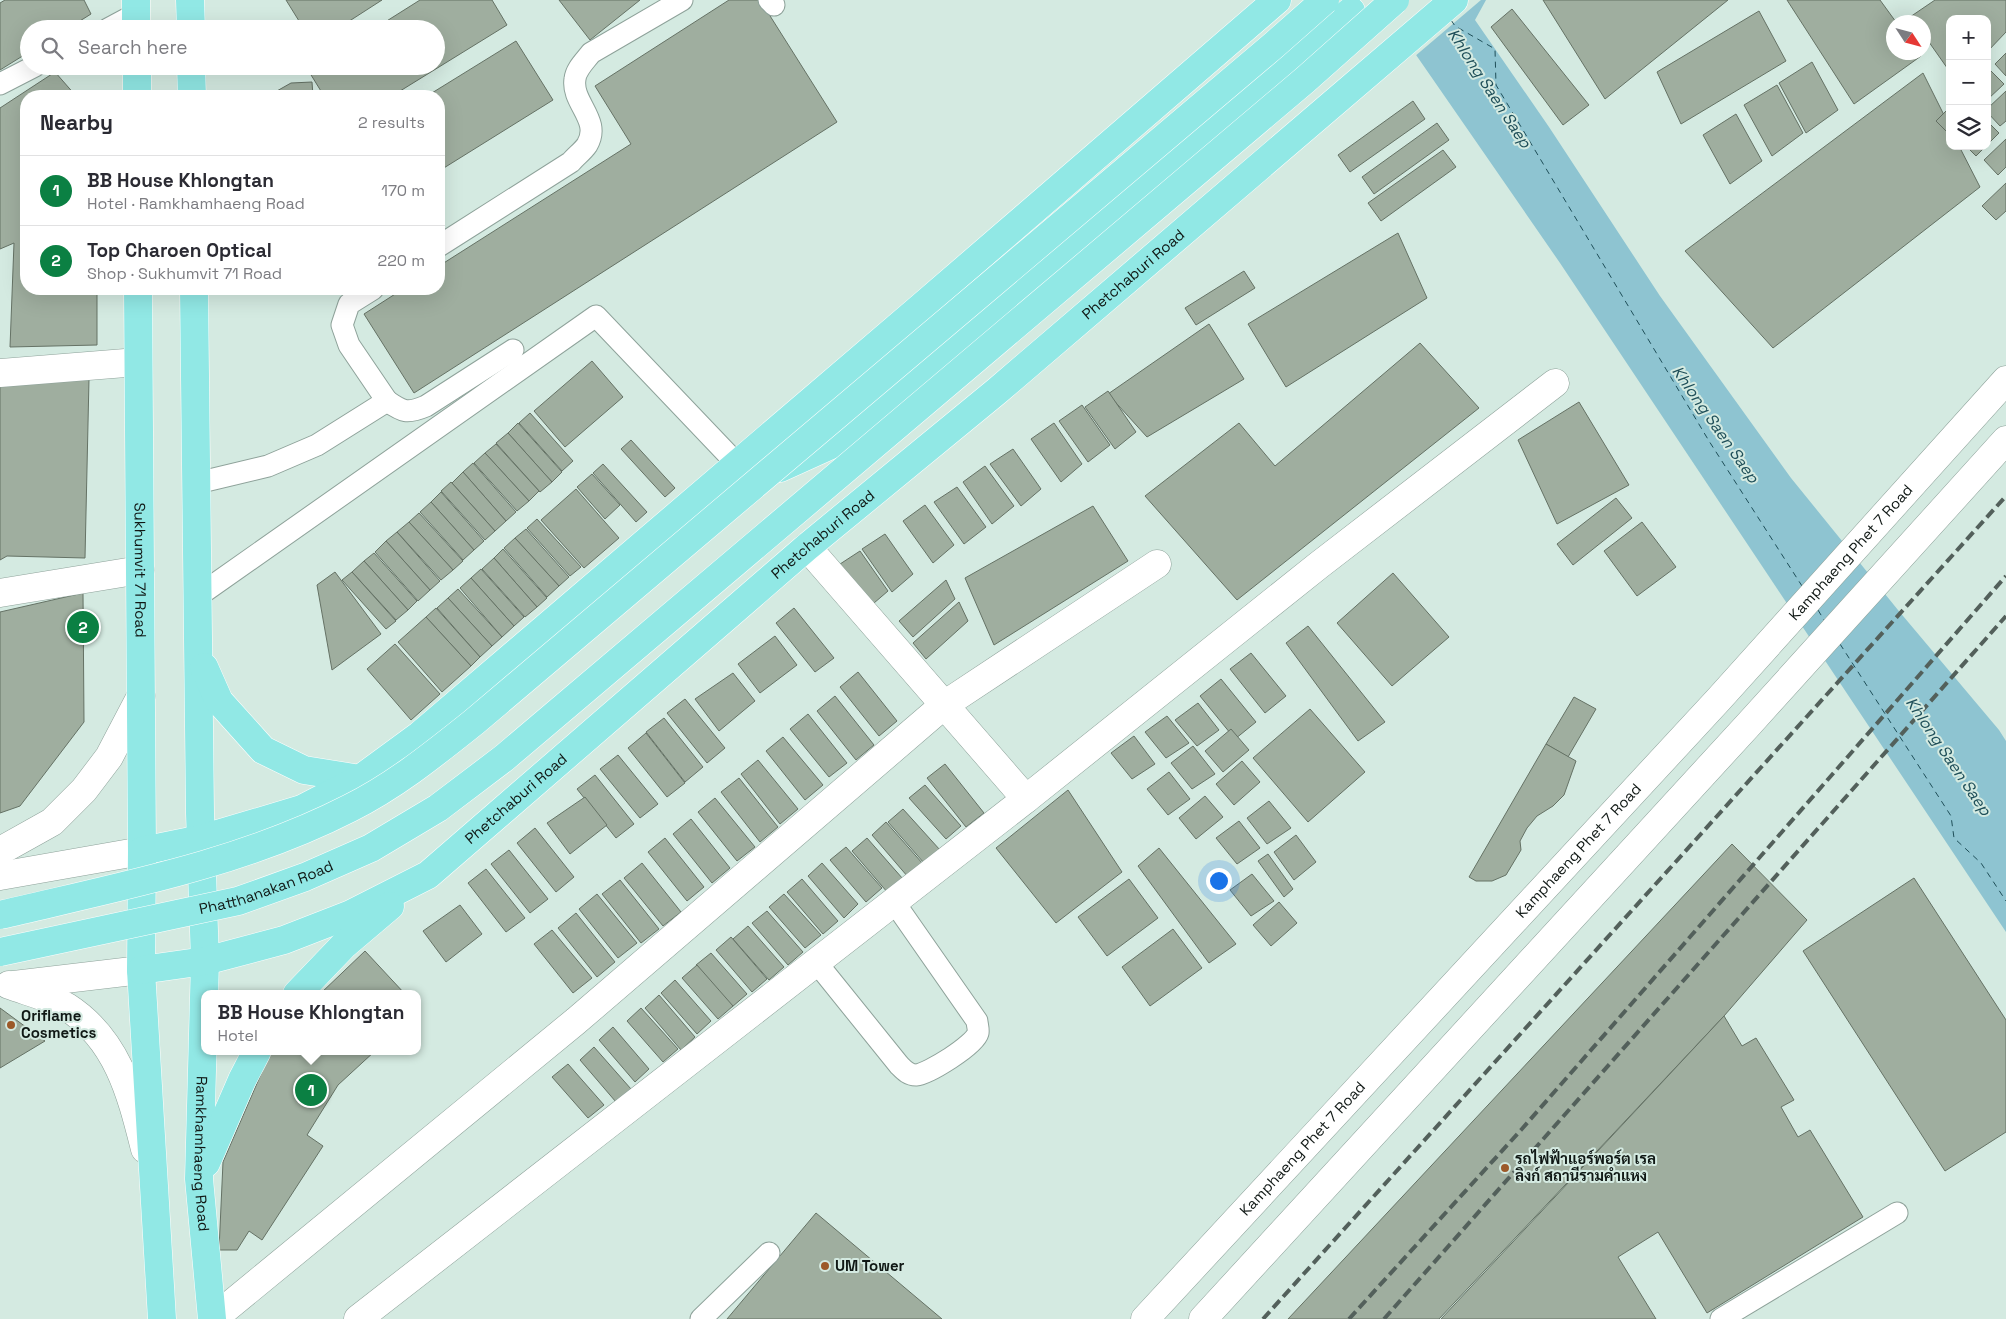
<!DOCTYPE html>
<html lang="en">
<head>
<meta charset="utf-8">
<style>
	:root { --surface:#fff; --page:#f7f7f7; --text:#2b2b33; --muted:#7c7c81; --line:#e1e1e2; --accent:#0b8043 }
	body { margin:0; font-family:"Space Grotesk",Sarabun,sans-serif; background:var(--page); color:var(--text) }
	.controls { position:absolute; right:15px; top:15px; display:grid; overflow:hidden; border-radius:10px; box-shadow:0 5px 20px #0002 }
	.controls button { width:45px; height:45px; display:grid; place-items:center; padding:0; border:0; border-bottom:1px solid var(--line); background:var(--surface); color:var(--text); font:25px sans-serif }
	.compass { position:absolute; left:1886px; top:15px; width:45px; height:45px; border-radius:50%; background:var(--surface); box-shadow:0 5px 20px #0002; rotate:126deg }
	.you { position:absolute; left:1218px; top:880px; width:18px; height:18px; margin:-12px; border:4px solid #fff; border-radius:50%; background:#1a73e8; box-shadow:0 0 0 8px #1a73e833 }
	.badge { display:grid; place-items:center; width:32px; height:32px; border-radius:50%; background:var(--accent); color:#fff; font-size:16px; font-weight:700 }
	.pin { position:absolute; translate:-50% -50%; border:2px solid #fff; box-shadow:0 1px 5px #0006 }
	.popup { position:absolute; left:201px; top:990px; width:220px; height:65px; box-sizing:border-box; display:grid; place-content:center; border-radius:10px; background:var(--surface); filter:drop-shadow(0 1px 4px #0005); font-size:16px; white-space:nowrap; color:var(--muted) }
	.popup b { font-size:19px; color:var(--text) }
	.popup::after { content:''; position:absolute; left:50%; top:100%; margin-left:-10px; border:10px solid transparent; border-top-color:var(--surface) }
	.list { margin:0; padding:0; list-style:none }
	h2 { display:flex; justify-content:space-between; align-items:center; height:65px; margin:0; padding:0 20px; font-size:21px }
	h2 small { font-size:16px; font-weight:400; color:var(--muted) }
	.list li { display:grid; grid-template-columns:32px 1fr auto; gap:15px; align-items:center; box-sizing:border-box; height:70px; padding:0 20px; border-top:1px solid var(--line) }
	.list b { display:block; font-size:19px; white-space:nowrap }
	.list p { margin:0; font-size:16px; white-space:nowrap; color:var(--muted) }
	.list em { font-size:16px; font-style:normal; color:var(--muted) }
	.icon { flex:none; width:28px; height:28px; fill:none; stroke:currentColor; stroke-width:2; stroke-linecap:round; stroke-linejoin:round }
	.map { position:relative; flex:none; width:2006px; height:1319px; overflow:hidden }
	.search { position:absolute; background:var(--surface); box-shadow:0 5px 20px #0002; left:20px; top:20px; width:425px; height:55px; display:flex; align-items:center; gap:12px; box-sizing:border-box; padding:0 18px; border-radius:28px; color:var(--muted); font-size:19px }
	.panel { position:absolute; background:var(--surface); box-shadow:0 5px 20px #0002; left:20px; top:90px; width:425px; height:205px; border-radius:20px }
	.map>svg:first-child { display:block }
	.water { fill:#8ec4d1 }
	.pier { fill:#d4eae1 }
	.lines { fill:none; stroke-linecap:round; stroke-linejoin:round }
	.ferry { stroke:#1f4f59; stroke-width:1; stroke-dasharray:6 5; stroke-linecap:butt }
	.building { fill:#9fae9f; stroke:#657265 }
	.lane-casing { stroke:#8ea29a; stroke-width:23 }
	.street-casing { stroke:#8ea29a; stroke-width:29 }
	.secondary-casing { stroke:#8ea29a; stroke-width:29 }
	.primary-casing { stroke:#fff; stroke-width:29 }
	.lane { stroke:#fff; stroke-width:21 }
	.street { stroke:#fff; stroke-width:28 }
	.secondary { stroke:#fff; stroke-width:28 }
	.primary { stroke:#91e8e5; stroke-width:28 }
	.rail { stroke:#53605b; stroke-width:4; stroke-dasharray:10 5; stroke-linecap:butt }
	.primary-bridge-casing { stroke:#fff; stroke-width:29; stroke-linecap:butt }
	.primary-bridge { stroke:#91e8e5; stroke-width:28 }
	.poi-dot { fill:#9c5929; stroke:#d4eae1; stroke-width:2 }
	.labels { text-anchor:middle; stroke-width:4; stroke-linejoin:round; paint-order:stroke }
	.street-label { font-size:15px; fill:#101815; stroke:#d4eae1 }
	.poi-label { font-size:15px; font-weight:bold; fill:#101815; stroke:#d4eae1; text-anchor:start }
	.water-label { font-size:16px; font-style:italic; fill:#1f4f59; stroke:#d4eae1 }
</style>
</head>
<body>
<div class="map">
<svg width="2006" height="1319" viewBox="0 0 2006 1319">
	<rect width="100%" height="100%" fill="#d4eae1"/>
	<polygon class="water" points="1378,0 1486,0 1475,20 1549,127 1660,296 1791,478 1898,610 1999,730 2006,741 2006,932 1560,263"/>
	<polygon class="pier" points="1375,0 1481,0 1414,57"/>
	<g class="lines">
		<g class="ferry">
			<polyline points="1451,20 1455,26 1495,49 1496,85 1709,441 1802,586"/>
			<polyline points="1818,610 1824,620"/>
			<polyline points="1840,644 1951,816 1954,838 1981,863 2006,901"/>
		</g>
	</g>
	<g class="building">
		<polygon points="5,0 84,0 91,14 67,29 29,29 29,52 0,70 0,3"/>
		<polygon points="286,0 382,0 337,29 304,29"/>
		<polygon points="420,0 492,0 507,25 392,96 324,96 308,70 314,66 436,66 436,29 374,29"/>
		<polygon points="559,0 640,0 590,40"/>
		<polygon points="729,0 760,0 837,122 414,393 364,314 403,289 439,289 439,266 631,144 595,86"/>
		<polygon points="1543,0 1728,0 1605,99"/>
		<polygon points="1787,0 1880,0 1896,22 1894,22 1894,52 1918,52 1921,56 1854,104"/>
		<polygon points="1935,0 2006,0 2006,32 1987,52 1987,19 1950,19 1950,72 1924,35 1924,22 1914,22 1910,17"/>
		<polygon points="1512,9 1589,105 1563,125 1491,27"/>
		<polygon points="1759,11 1786,61 1681,124 1657,72"/>
		<polygon points="516,41 553,100 439,171 439,96 427,96"/>
		<polygon points="2006,53 2006,76 1995,64"/>
		<polygon points="1812,62 1838,110 1806,133 1779,83"/>
		<polygon points="1989,69 2004,84 1987,100 1987,71"/>
		<polygon points="55,72 76,96 26,96 26,289 97,289 97,345 10,347 14,243 0,249 0,108"/>
		<polygon points="1923,73 1950,127 1950,146 1959,146 1980,187 1773,348 1685,251"/>
		<polygon points="312,82 313,96 268,96 291,83"/>
		<polygon points="1777,85 1803,133 1772,156 1744,105"/>
		<polygon points="2006,91 2006,121 2000,126 1987,112 1987,109"/>
		<polygon points="1413,101 1425,119 1350,172 1338,155"/>
		<polygon points="1950,107 1950,135 1936,121"/>
		<polygon points="1736,114 1762,161 1730,184 1703,135"/>
		<polygon points="1987,121 1999,133 1987,145"/>
		<polygon points="1437,123 1449,140 1374,194 1362,177"/>
		<polygon points="2006,139 2006,167 1998,175 1984,160"/>
		<polygon points="1966,146 1986,146 1976,156"/>
		<polygon points="1443,150 1456,167 1381,221 1368,203"/>
		<polygon points="2006,183 2006,211 1996,220 1982,206"/>
		<polygon points="1398,233 1427,298 1286,387 1248,324"/>
		<polygon points="1244,271 1255,288 1196,325 1185,308"/>
		<polygon points="1209,324 1244,379 1147,437 1108,394"/>
		<polygon points="1420,343 1479,408 1237,600 1145,496 1239,423 1275,466"/>
		<polygon points="592,361 623,397 565,447 534,411"/>
		<polygon points="89,379 85,558 7,556 0,560 0,382"/>
		<polygon points="1108,391 1136,432 1115,449 1085,407"/>
		<polygon points="1579,402 1629,485 1557,524 1518,440"/>
		<polygon points="1082,405 1110,445 1088,462 1059,421"/>
		<polygon points="530,413 573,461 562,471 519,423"/>
		<polygon points="518,423 562,472 552,482 508,433"/>
		<polygon points="1054,423 1082,464 1061,482 1031,439"/>
		<polygon points="508,433 552,482 540,492 496,443"/>
		<polygon points="631,440 675,488 665,497 621,449"/>
		<polygon points="496,444 539,491 529,501 485,453"/>
		<polygon points="1013,449 1041,489 1021,506 990,464"/>
		<polygon points="485,453 529,501 517,511 474,463"/>
		<polygon points="473,463 516,512 506,521 463,472"/>
		<polygon points="603,464 647,512 636,522 593,473"/>
		<polygon points="985,466 1014,506 992,524 963,482"/>
		<polygon points="463,472 506,521 495,531 452,483"/>
		<polygon points="592,474 620,505 605,519 577,487"/>
		<polygon points="451,482 495,531 485,540 441,491"/>
		<polygon points="957,487 986,527 964,544 934,502"/>
		<polygon points="576,489 619,538 584,568 541,520"/>
		<polygon points="441,492 484,541 474,550 431,502"/>
		<polygon points="1616,498 1632,518 1573,565 1557,544"/>
		<polygon points="431,502 474,550 463,560 420,512"/>
		<polygon points="925,505 954,545 933,563 903,521"/>
		<polygon points="1093,506 1128,561 994,645 965,578"/>
		<polygon points="419,513 463,561 453,570 409,522"/>
		<polygon points="537,519 581,567 570,576 527,528"/>
		<polygon points="409,522 453,570 441,580 397,532"/>
		<polygon points="1642,522 1676,567 1637,596 1604,551"/>
		<polygon points="526,529 569,577 559,586 515,538"/>
		<polygon points="397,532 440,581 430,590 386,541"/>
		<polygon points="885,534 913,574 892,592 862,549"/>
		<polygon points="515,538 559,586 547,597 504,548"/>
		<polygon points="386,541 430,590 418,601 375,552"/>
		<polygon points="503,549 547,598 537,607 494,558"/>
		<polygon points="860,551 888,591 867,609 837,566"/>
		<polygon points="374,553 417,601 408,610 364,561"/>
		<polygon points="494,558 537,607 525,617 482,569"/>
		<polygon points="364,561 408,610 396,620 352,572"/>
		<polygon points="481,569 524,617 514,626 471,578"/>
		<polygon points="335,572 381,634 332,670 317,585"/>
		<polygon points="352,572 396,621 386,629 342,580"/>
		<polygon points="1393,573 1449,637 1392,686 1337,623"/>
		<polygon points="471,578 514,626 502,637 460,588"/>
		<polygon points="946,580 955,599 913,637 899,621"/>
		<polygon points="458,589 502,637 492,646 448,598"/>
		<polygon points="83,593 84,722 20,806 0,813 0,612"/>
		<polygon points="448,598 492,646 480,657 437,608"/>
		<polygon points="959,602 968,621 926,659 913,643"/>
		<polygon points="436,608 480,657 471,666 426,617"/>
		<polygon points="794,608 834,658 815,672 776,623"/>
		<polygon points="426,617 471,666 442,692 398,642"/>
		<polygon points="1308,626 1385,722 1358,741 1286,643"/>
		<polygon points="775,636 797,665 760,693 738,664"/>
		<polygon points="395,644 440,694 411,720 367,669"/>
		<polygon points="1251,653 1286,696 1265,713 1230,669"/>
		<polygon points="858,672 897,721 879,736 840,687"/>
		<polygon points="733,673 755,701 719,731 695,699"/>
		<polygon points="1221,679 1256,722 1235,739 1200,696"/>
		<polygon points="835,696 874,745 856,760 817,711"/>
		<polygon points="1574,697 1596,709 1568,757 1546,744"/>
		<polygon points="685,699 725,748 707,763 667,713"/>
		<polygon points="1198,703 1219,730 1197,746 1175,720"/>
		<polygon points="1310,709 1365,772 1308,822 1253,758"/>
		<polygon points="808,714 847,763 829,777 790,729"/>
		<polygon points="1167,716 1189,743 1166,758 1145,732"/>
		<polygon points="664,718 703,767 685,782 646,732"/>
		<polygon points="1231,729 1249,750 1223,772 1205,751"/>
		<polygon points="646,733 685,783 667,797 628,748"/>
		<polygon points="1134,736 1155,764 1132,779 1111,753"/>
		<polygon points="783,737 823,785 805,800 766,751"/>
		<polygon points="1546,744 1576,761 1564,795 1553,806 1537,816 1527,828 1520,841 1521,850 1506,875 1492,881 1476,881 1469,877"/>
		<polygon points="1193,746 1215,774 1192,789 1171,763"/>
		<polygon points="618,755 658,804 640,818 600,769"/>
		<polygon points="758,760 798,809 780,824 741,774"/>
		<polygon points="1242,761 1260,782 1234,805 1216,784"/>
		<polygon points="945,764 984,813 966,827 927,778"/>
		<polygon points="1169,772 1190,799 1168,815 1147,789"/>
		<polygon points="595,775 634,824 616,838 577,789"/>
		<polygon points="739,778 778,827 760,842 721,792"/>
		<polygon points="925,785 961,826 946,839 909,798"/>
		<polygon points="1068,790 1122,872 1056,923 996,848"/>
		<polygon points="1205,796 1223,817 1196,839 1179,818"/>
		<polygon points="585,797 607,825 570,854 547,823"/>
		<polygon points="715,798 755,847 737,861 698,812"/>
		<polygon points="1269,801 1291,828 1267,844 1247,818"/>
		<polygon points="903,809 940,850 924,863 888,822"/>
		<polygon points="691,819 730,868 712,883 673,834"/>
		<polygon points="1239,821 1260,848 1237,864 1216,838"/>
		<polygon points="886,822 923,864 908,877 872,835"/>
		<polygon points="535,828 574,877 556,892 517,843"/>
		<polygon points="1296,835 1316,862 1294,880 1274,852"/>
		<polygon points="665,838 704,887 687,901 648,852"/>
		<polygon points="867,838 903,879 888,893 852,851"/>
		<polygon points="1732,844 1807,920 1724,1016 1439,1319 1288,1319"/>
		<polygon points="846,847 882,888 866,902 830,860"/>
		<polygon points="1159,848 1236,944 1209,963 1138,866"/>
		<polygon points="509,850 548,899 530,913 491,864"/>
		<polygon points="1268,854 1293,889 1284,897 1258,861"/>
		<polygon points="642,863 681,912 663,926 624,878"/>
		<polygon points="822,863 858,904 844,918 808,876"/>
		<polygon points="486,869 525,918 506,932 468,883"/>
		<polygon points="1252,874 1274,901 1251,916 1230,890"/>
		<polygon points="1914,878 2006,1020 2006,1132 1945,1171 1803,951"/>
		<polygon points="802,879 838,921 823,934 787,892"/>
		<polygon points="1129,879 1158,918 1107,956 1078,917"/>
		<polygon points="620,880 659,929 641,943 602,894"/>
		<polygon points="597,894 637,943 618,958 579,909"/>
		<polygon points="784,894 821,935 805,948 769,907"/>
		<polygon points="1279,902 1297,923 1271,946 1253,925"/>
		<polygon points="460,905 482,934 446,962 423,931"/>
		<polygon points="767,911 803,952 788,965 752,923"/>
		<polygon points="576,913 615,962 597,977 558,928"/>
		<polygon points="748,926 784,967 769,980 733,939"/>
		<polygon points="1173,929 1202,968 1150,1006 1122,967"/>
		<polygon points="552,930 592,978 573,993 534,944"/>
		<polygon points="731,937 767,979 752,992 716,950"/>
		<polygon points="365,951 405,994 320,994"/>
		<polygon points="711,953 747,994 732,1007 696,965"/>
		<polygon points="697,965 733,1006 718,1019 682,978"/>
		<polygon points="675,980 711,1021 697,1034 661,993"/>
		<polygon points="659,995 695,1037 681,1050 645,1008"/>
		<polygon points="0,1008 45,1041 0,1068"/>
		<polygon points="641,1008 678,1049 663,1062 627,1021"/>
		<polygon points="1724,1016 1742,1046 1756,1038 1794,1100 1781,1107 1798,1137 1810,1130 1863,1217 1707,1313 1658,1232 1618,1257 1656,1319 1441,1319"/>
		<polygon points="613,1027 649,1069 635,1082 599,1040"/>
		<polygon points="594,1047 631,1089 616,1102 580,1060"/>
		<polygon points="271,1051 375,1051 338,1085 307,1135 323,1146 262,1240 249,1231 237,1250 219,1250 223,1162"/>
		<polygon points="568,1064 604,1105 588,1118 552,1077"/>
		<polygon points="816,1213 942,1319 727,1319"/>
	</g>
	<g class="lines">
		<g class="lane-casing">
			<g id="lane">
				<polyline points="769,0 774,5"/>
				<polyline points="108,29 136,14"/>
				<polyline points="0,84 35,66"/>
				<path d="M439 246 571 162C576 156 583 151 587 145 602 120 571 103 575 79 576 69 585 61 591 53L682 0"/>
				<path d="M387 401C403 412 407 414 426 406L513 350"/>
				<polyline points="197,483 268,466 317,445 387,401 349,345 342,325 349,304 373,289"/>
				<polyline points="198,596 596,316 737,464"/>
				<path d="M816 962 899 1065C904 1070 908 1075 916 1075 928 1074 975 1045 978 1033 979 1030 977 1024 977 1021L894 902"/>
				<polyline points="701,1319 769,1253"/>
				<polyline points="1721,1319 1897,1213"/>
			</g>
		</g>
		<g class="street-casing">
			<g id="street">
				<polyline points="0,373 138,362"/>
				<polyline points="0,593 140,570"/>
				<polyline points="1026,799 1319,565 1555,383"/>
				<polyline points="213,1319 576,1021 944,705 1157,564"/>
				<polyline points="358,1319 1026,799 807,547"/>
			</g>
		</g>
		<g class="secondary-casing">
			<g id="secondary">
				<polyline points="0,851 52,822 84,790 109,757 141,696"/>
				<polyline points="0,876 142,851"/>
				<path d="M9 985C25 991 53 998 67 1007 118 1040 131 1094 145 1149"/>
				<polyline points="14,985 141,970"/>
				<path id="s1" d="M1145 1319 1719 699 2006 380"/>
				<polyline points="1203,1319 1749,724 2006,440"/>
			</g>
		</g>
		<g class="primary-casing">
			<g id="primary">
				<polyline points="136,0 136,29"/>
				<polyline points="190,0 191,29"/>
				<polyline points="137,66 137,96"/>
				<polyline points="191,66 192,96"/>
				<path id="s2" d="M138 289 142 851 141 970 162 1319"/>
				<path id="s3" d="M194 289 200 813 205 961 199 1179 212 1319"/>
				<polyline points="780,468 844,439 1351,11"/>
				<polyline points="204,667 219,701 263,750 304,770 360,779"/>
				<polyline points="142,851 201,839 302,809 360,779 420,735 920,308 1277,0"/>
				<path id="s4" d="M141 970 205 961 284 940 351 914 428 875 807 547 997 391 1454 0"/>
				<polyline points="297,994 344,945 390,906"/>
				<polyline points="206,1163 242,1080 257,1051"/>
			</g>
		</g>
		<use href="#lane" class="lane"/>
		<use href="#street" class="street"/>
		<use href="#secondary" class="secondary"/>
		<use href="#primary" class="primary"/>
		<g class="rail">
			<polyline points="1263,1319 2006,496"/>
			<polyline points="1349,1319 1521,1130 2006,576"/>
			<polyline points="1384,1319 2006,616"/>
		</g>
		<g class="primary-bridge-casing">
			<g id="primary-bridge">
				<path d="M0 915C118 887 241 864 350 808 396 785 435 753 474 722L1274 45 1325 0"/>
				<path id="s5" d="M0 952 238 901 305 877 371 848 438 808 504 758 1305 80 1395 0"/>
			</g>
		</g>
		<use href="#primary-bridge" class="primary-bridge"/>
	</g>
	<g class="poi-dot">
		<circle cx="11" cy="1025" r="5"/>
		<circle cx="1505" cy="1168" r="5"/>
		<circle cx="825" cy="1266" r="5"/>
	</g>
	<g class="labels">
		<g class="street-label">
			<text dy="5" stroke="none"><textPath href="#s4" startOffset="1231">Phetchaburi Road</textPath></text>
			<text dy="5" stroke="none"><textPath href="#s4" startOffset="826">Phetchaburi Road</textPath></text>
			<text dy="5" stroke="none"><textPath href="#s1" startOffset="1042">Kamphaeng Phet 7 Road</textPath></text>
			<text dy="5" stroke="none"><textPath href="#s2" startOffset="281">Sukhumvit 71 Road</textPath></text>
			<text dy="5" stroke="none"><textPath href="#s4" startOffset="421">Phetchaburi Road</textPath></text>
			<text dy="5" stroke="none"><textPath href="#s1" startOffset="638">Kamphaeng Phet 7 Road</textPath></text>
			<text dy="5" stroke="none"><textPath href="#s5" startOffset="274">Phatthanakan Road</textPath></text>
			<text dy="5" stroke="none"><textPath href="#s1" startOffset="232">Kamphaeng Phet 7 Road</textPath></text>
			<text dy="5" stroke="none"><textPath href="#s3" startOffset="865">Ramkhamhaeng Road</textPath></text>
		</g>
		<g class="poi-label">
			<text x="21" y="1021">Oriflame<tspan x="21" dy="17">Cosmetics</tspan></text>
			<text x="1515" y="1164">รถไฟฟ้าแอร์พอร์ต เรล<tspan x="1515" dy="17">ลิงก์ สถานีรามคำแหง</tspan></text>
			<text x="835" y="1271">UM Tower</text>
		</g>
		<g class="water-label">
			<text transform="translate(1490 88) rotate(57)" y="6">Khlong Saen Saep</text>
			<text transform="translate(1716 424) rotate(55)" y="6">Khlong Saen Saep</text>
			<text transform="translate(1949 756) rotate(56)" y="6">Khlong Saen Saep</text>
		</g>
	</g>
</svg>
<div class="controls">
<button>+</button>
<button>−</button>
<button><svg class="icon" aria-label="layers" viewBox="0 0 24 24"><path d="M12 4l9 5-9 5-9-5zM3 14l9 5 9-5"/></svg></button>
</div>
<svg class="compass" viewBox="-18 -18 36 36"><path d="M0-13l5 13h-10z" fill="#e53935"/><path d="M0 13l5-13h-10z" fill="#7c7c81"/></svg>
<div class="you"></div>
<div class="pin badge" style="left:311px;top:1090px">1</div>
<div class="popup"><b>BB House Khlongtan</b>Hotel</div>
<div class="pin badge" style="left:83px;top:627px">2</div>
<div class="search"><svg class="icon" aria-label="search" viewBox="0 0 24 24"><circle cx="10" cy="10" r="6"/><path d="M15 15l6 6"/></svg>Search here</div>
<section class="panel">
<h2>Nearby<small>2 results</small></h2>
<ul class="list">
<li><span class="badge">1</span><div><b>BB House Khlongtan</b><p>Hotel · Ramkhamhaeng Road</p></div><em>170 m</em></li>
<li><span class="badge">2</span><div><b>Top Charoen Optical</b><p>Shop · Sukhumvit 71 Road</p></div><em>220 m</em></li>
</ul>
</section>
</div>
</body>
</html>
